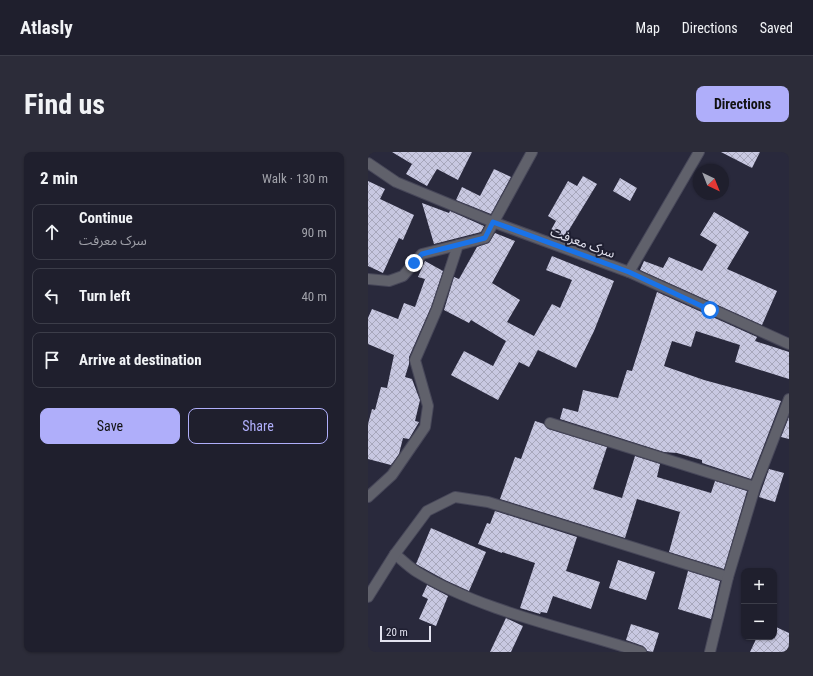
<!DOCTYPE html>
<html lang="en">
<head>
<meta charset="utf-8">
<style>
	:root { --surface:#1f1f2d; --page:#2c2c39; --text:#f1f3f6; --muted:#a1a2aa; --line:#3c3d49; --accent:#afaefa }
	body { margin:0; font-family:"Roboto Condensed","Noto Sans Arabic",sans-serif; background:var(--page); color:var(--text) }
	.controls { position:absolute; right:12px; bottom:12px; display:grid; overflow:hidden; border-radius:8px; box-shadow:0 1px 3px #0004 }
	.controls button { width:36px; height:36px; display:grid; place-items:center; padding:0; border:0; border-bottom:1px solid var(--line); background:var(--surface); color:var(--text); font:20px sans-serif }
	.compass { position:absolute; left:325px; top:12px; width:36px; height:36px; border-radius:50%; background:var(--surface); box-shadow:0 1px 3px #0004; rotate:137deg }
	.scale { position:absolute; left:12px; bottom:10px; width:51px; box-sizing:border-box; padding-left:4px; border:2px solid #e3e3f0; border-top:0; font-size:11px; line-height:14px; white-space:nowrap; color:#e3e3f0; -webkit-text-stroke:3px #1f1f31; paint-order:stroke }
	.stop { position:absolute; width:12px; height:12px; margin:-9px; border:3px solid #1a73e8; border-radius:50%; background:#fff }
	.stop.end { background:#1a73e8; border-color:#fff; box-shadow:0 1px 4px #0008 }
	.list { margin:0; padding:0; list-style:none }
	h2 { display:flex; justify-content:space-between; align-items:center; height:52px; margin:0; padding:0 16px; font-size:17px }
	h2 small { font-size:13px; font-weight:400; color:var(--muted) }
	.list li { display:grid; grid-template-columns:26px 1fr auto; gap:12px; align-items:center; box-sizing:border-box; height:56px; margin:0 8px 8px; padding:0 8px; border:1px solid var(--line); border-radius:8px }
	.list b { display:block; font-size:15px; white-space:nowrap }
	.list p { margin:0; font-size:13px; white-space:nowrap; color:var(--muted) }
	.list em { font-size:13px; font-style:normal; color:var(--muted) }
	.actions { display:flex; gap:8px; padding:12px 16px }
	.actions a { flex:1; padding:9px 0; border:1px solid var(--accent); border-radius:8px; text-align:center; font-size:14px; color:var(--accent) }
	.actions .main { background:var(--accent); color:#111 }
	.icon { flex:none; width:22px; height:22px; fill:none; stroke:currentColor; stroke-width:2; stroke-linecap:round; stroke-linejoin:round }
	.map { position:relative; flex:none; width:421px; height:500px; overflow:hidden; border-radius:8px }
	header { display:flex; align-items:center; gap:24px; box-sizing:border-box; height:56px; padding:0 20px; background:var(--surface); border-bottom:1px solid var(--line) }
	header strong { font-size:19px }
	nav { display:flex; gap:22px; margin-inline-start:auto; font-size:14px }
	.intro { display:flex; align-items:center; justify-content:space-between; box-sizing:border-box; height:96px; padding:0 24px }
	h1 { margin:0; font-size:28px }
	.button { padding:10px 18px; border-radius:8px; background:var(--accent); color:#111; font-size:14px; font-weight:700 }
	main { display:flex; gap:24px; padding:0 24px }
	aside { flex:1; background:var(--surface); border-radius:8px; box-shadow:0 1px 3px #0004 }
	.map>svg:first-child { display:block }
	.building { fill:url(#building-cross-hatch) }
	.lines { fill:none; stroke-linecap:round; stroke-linejoin:round }
	.street-casing { stroke:#474759; stroke-width:12 }
	.street { stroke:#60616b; stroke-width:10 }
	.route { stroke:#1a73e8; stroke-width:5 }
	.labels { text-anchor:middle; stroke-width:4; stroke-linejoin:round; paint-order:stroke }
	.street-label { font-size:13px; fill:#e3e3f0; stroke:#1f1f31 }
</style>
</head>
<body>
<header>
<strong>Atlasly</strong>
<nav><a>Map</a><a>Directions</a><a>Saved</a></nav>
</header>
<div class="intro"><h1>Find us</h1><a class="button">Directions</a></div>
<main>
<aside>
<h2>2 min<small>Walk · 130 m</small></h2>
<ul class="list">
<li><svg class="icon" aria-label="ahead" viewBox="0 0 24 24"><path d="M12 20V5M6 11l6-6 6 6"/></svg><div><b>Continue</b><p>سرک معرفت</p></div><em>90 m</em></li>
<li><svg class="icon" aria-label="left" viewBox="0 0 24 24"><path d="M17 20v-9H6M10 6l-5 5 5 5"/></svg><div><b>Turn left</b></div><em>40 m</em></li>
<li><svg class="icon" aria-label="arrive" viewBox="0 0 24 24"><path d="M6 21V4h12l-3 4 3 4H6"/></svg><div><b>Arrive at destination</b></div></li>
</ul>
<div class="actions"><a class="main">Save</a><a>Share</a></div>
</aside>
<div class="map">
<svg width="421" height="500" viewBox="0 0 421 500">
	<defs>
		<pattern id="building-cross-hatch" width="8" height="8" patternUnits="userSpaceOnUse"><rect width="8" height="8" fill="#c8c8e1"/><path d="M0 0l8 8M0 8l8-8" fill="none" stroke="#a7a7bb"/></pattern>
	</defs>
	<rect width="100%" height="100%" fill="#29293c"/>
	<g class="building">
		<polygon points="24,0 104,0 90,28 69,17 59,34 38,22 44,12"/>
		<polygon points="353,0 392,0 384,16"/>
		<polygon points="126,17 143,25 123,62 88,48 94,35 112,44"/>
		<polygon points="215,24 229,32 196,86 183,78 188,69 180,64 200,29 209,34"/>
		<polygon points="252,26 269,36 262,49 245,39"/>
		<polygon points="0,29 17,37 12,47 46,63 35,88 31,86 15,121 0,114"/>
		<polygon points="54,51 81,61 82,59 116,74 113,80 66,92"/>
		<polygon points="346,60 381,80 359,117 409,139 394,173 272,118 276,109 295,116 301,105 334,119 349,93 332,83"/>
		<polygon points="127,81 147,89 124,131 152,148 139,170 166,184 184,152 192,156 204,128 178,118 184,104 246,129 226,179 208,216 170,198 161,215 151,210 130,248 83,223 96,199 125,214 138,189 103,168 101,171 76,158 86,125 91,127 109,95 121,91"/>
		<polygon points="57,109 75,119 63,155 41,205 41,212 37,225 44,227 50,243 52,248 47,269 51,270 41,287 35,286 31,302 23,313 0,307 0,272 4,257 7,258 13,235 19,236 26,203 0,192 0,166 4,157 30,167 36,151 47,155 57,127 50,125"/>
		<polygon points="289,140 389,185 387,189 421,200 421,227 367,210 372,193 328,179 323,195 304,189 296,214 336,228 413,249 383,327 334,311 334,308 309,301 296,300 192,267 195,256 210,260 215,238 250,246 259,218 264,219"/>
		<polygon points="421,265 421,287 413,285"/>
		<polygon points="167,269 176,272 180,277 239,295 225,337 254,346 267,304 292,312 289,325 343,341 347,329 379,339 356,417 301,400 312,360 269,347 257,386 132,347 147,305 153,307"/>
		<polygon points="401,317 416,321 407,350 391,345"/>
		<polygon points="127,359 209,385 198,419 232,430 223,457 185,444 179,461 173,460 172,462 152,456 167,411 134,400 134,401 110,392 119,371 122,372"/>
		<polygon points="63,376 118,400 101,439 77,428 48,412"/>
		<polygon points="250,408 287,420 278,448 241,436"/>
		<polygon points="320,419 352,429 343,467 310,457"/>
		<polygon points="59,433 80,444 68,474 51,467 60,447 54,444"/>
		<polygon points="138,466 155,474 143,500 122,500"/>
		<polygon points="263,472 291,481 285,500 279,499 275,494 258,488"/>
		<polygon points="406,474 421,481 421,500 382,500 389,485 406,485"/>
	</g>
	<g class="lines">
		<g class="street-casing">
			<g id="street">
				<polyline points="0,11 28,30 125,70 261,120 421,192"/>
				<polyline points="261,120 331,0"/>
				<polyline points="0,127 21,129 35,124 54,102 90,93"/>
				<polyline points="182,271 387,335"/>
				<polyline points="0,345 24,323 57,275 60,254 47,208 69,157 90,93 117,86 164,0"/>
				<path d="M27 402C34 408 41 415 49 420 113 459 202 477 273 500"/>
				<polyline points="0,445 27,402 59,359 87,345 120,350 360,425"/>
				<polyline points="342,500 360,425 387,335 421,247"/>
			</g>
		</g>
		<use href="#street" class="street"/>
	</g>
	<g class="lines">
		<polyline class="route" points="46,111 54,102 117,86 125,70 261,120 342,158"/>
	</g>
	<g class="labels">
		<g class="street-label">
			<text transform="translate(215 90) rotate(20)" y="5">سرک معرفت</text>
		</g>
	</g>
</svg>
<div class="controls">
<button>+</button>
<button>−</button>
</div>
<svg class="compass" viewBox="-18 -18 36 36"><path d="M0-13l5 13h-10z" fill="#e53935"/><path d="M0 13l5-13h-10z" fill="#a1a2aa"/></svg>
<div class="scale">20 m</div>
<div class="stop" style="left:342px;top:158px"></div>
<div class="stop end" style="left:46px;top:111px"></div>
</div>
</main>
</body>
</html>
